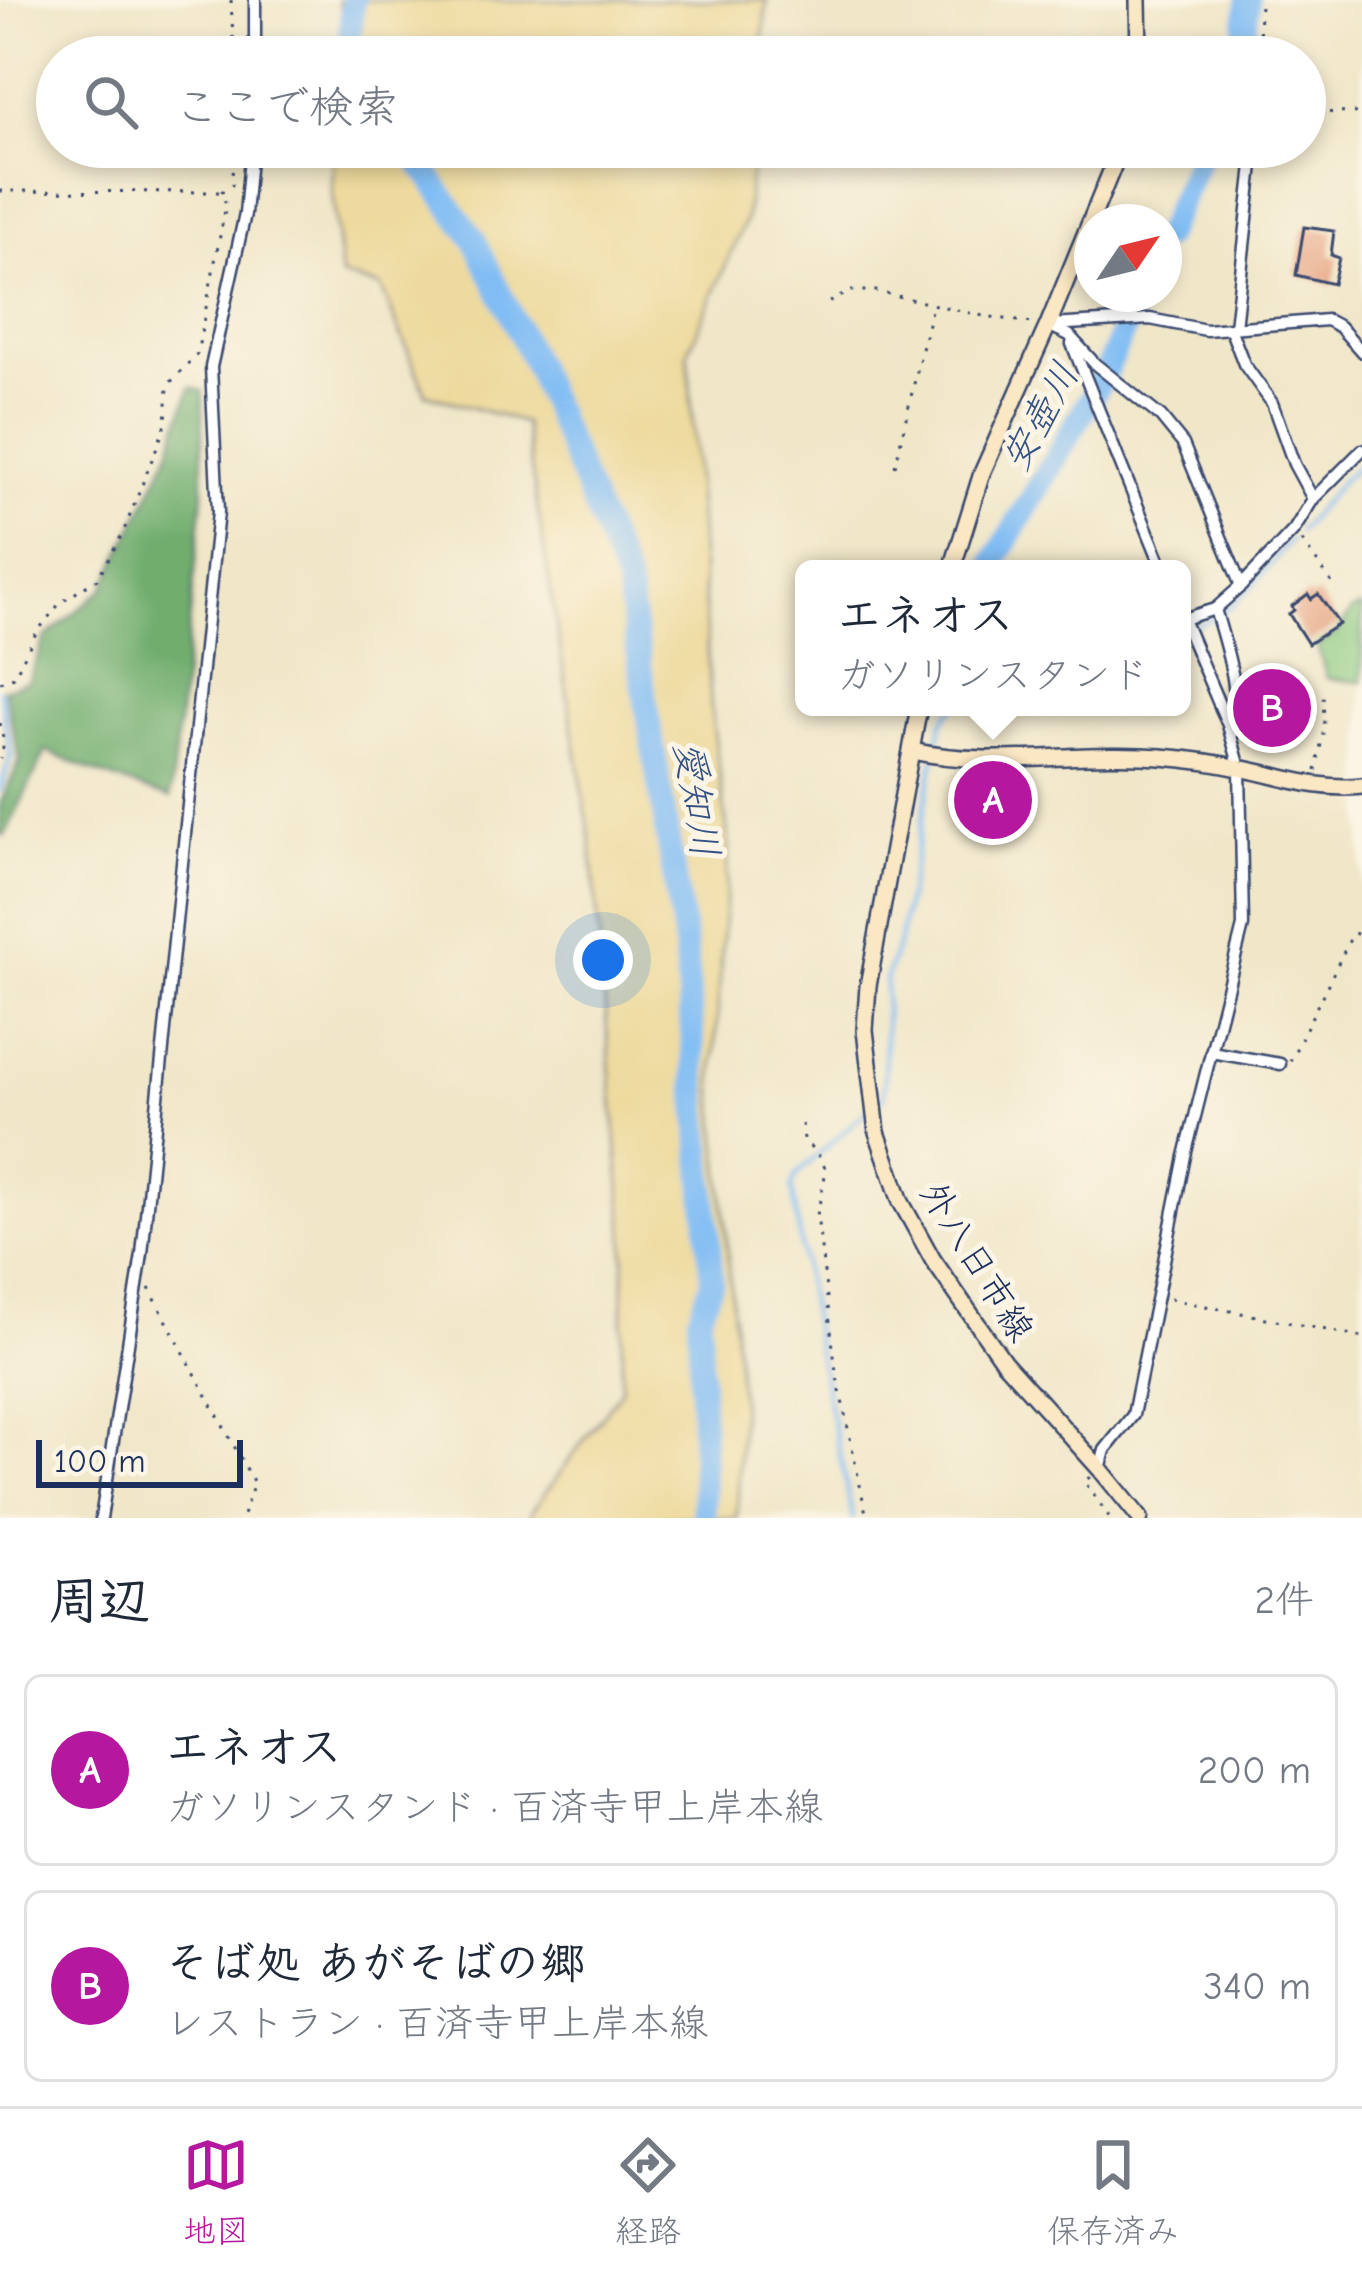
<!DOCTYPE html>
<html lang="ja">
<head>
<meta charset="utf-8">
<style>
	:root { --surface:#fff; --page:#f2f2f3; --text:#1f2937; --muted:#747a83; --line:#e0e1e3; --accent:#b5179e }
	body { margin:0; font-family:"Comic Neue","Klee One",sans-serif; background:var(--page); color:var(--text) }
	.compass { position:absolute; left:1074px; top:204px; width:108px; height:108px; border-radius:50%; background:var(--surface); box-shadow:0 6px 18px #0003; rotate:55deg }
	.scale { position:absolute; left:36px; bottom:30px; width:207px; box-sizing:border-box; padding-left:12px; border:6px solid #1b2f5e; border-top:0; font-size:33px; line-height:42px; white-space:nowrap; color:#1b2f5e; -webkit-text-stroke:9px #fcf5e5; paint-order:stroke }
	.you { position:absolute; left:603px; top:960px; width:42px; height:42px; margin:-30px; border:9px solid #fff; border-radius:50%; background:#1a73e8; box-shadow:0 0 0 18px #1a73e833 }
	.badge { display:grid; place-items:center; width:78px; height:78px; border-radius:50%; background:var(--accent); color:#fff; font-size:39px; font-weight:700 }
	.pin { position:absolute; translate:-50% -50%; border:6px solid #fff; box-shadow:0 3px 12px #0006 }
	.popup { position:absolute; left:795px; top:560px; width:396px; height:156px; box-sizing:border-box; display:grid; place-content:center; border-radius:18px; background:var(--surface); filter:drop-shadow(0 3px 9px #0005); font-size:39px; white-space:nowrap; color:var(--muted) }
	.popup b { font-size:45px; color:var(--text) }
	.popup::after { content:''; position:absolute; left:50%; top:100%; margin-left:-24px; border:24px solid transparent; border-top-color:var(--surface) }
	.list { margin:0; padding:0; list-style:none }
	h2 { display:flex; justify-content:space-between; align-items:center; height:156px; margin:0; padding:0 48px; font-size:51px }
	h2 small { font-size:39px; font-weight:400; color:var(--muted) }
	.list li { display:grid; grid-template-columns:78px 1fr auto; gap:36px; align-items:center; box-sizing:border-box; height:192px; margin:0 24px 24px; padding:0 24px; border:3px solid var(--line); border-radius:18px }
	.list b { display:block; font-size:45px; white-space:nowrap }
	.list p { margin:0; font-size:39px; white-space:nowrap; color:var(--muted) }
	.list em { font-size:39px; font-style:normal; color:var(--muted) }
	.icon { flex:none; width:66px; height:66px; fill:none; stroke:currentColor; stroke-width:2; stroke-linecap:round; stroke-linejoin:round }
	.map { position:relative; flex:none; width:1362px; height:1518px; overflow:hidden }
	.search { position:absolute; background:var(--surface); box-shadow:0 6px 18px #0003; left:36px; right:36px; top:36px; height:132px; display:flex; align-items:center; gap:30px; box-sizing:border-box; padding:0 42px; border-radius:66px; color:var(--muted); font-size:45px }
	.sheet { height:588px; background:var(--surface) }
	nav { display:flex; justify-content:space-around; align-items:center; box-sizing:border-box; height:168px; border-top:3px solid var(--line); background:var(--surface); font-size:33px; color:var(--muted) }
	nav a { display:grid; justify-items:center; gap:6px }
	nav .on { color:var(--accent) }
	.map>svg:first-child { display:block }
	.green { fill:#8cca80; stroke:#547c6f; stroke-width:3 }
	.forest { fill:#71ae6e; stroke:#466e66; stroke-width:3 }
	.sand { fill:#eeda9e; stroke:#84847e; stroke-width:3 }
	.lines { fill:none; stroke-linecap:round; stroke-linejoin:round }
	.stream { stroke:#81bdf4; stroke-width:4.5 }
	.river { stroke:#81bdf4; stroke-width:24 }
	.building { fill:#e49a74 }
	.street-casing { stroke:#3b4a6e; stroke-width:15 }
	.secondary-casing { stroke:#3b4a6e; stroke-width:20 }
	.path { stroke:#3b4a6e; stroke-width:3; stroke-dasharray:3 9; stroke-linecap:butt }
	.street { stroke:#fff; stroke-width:10 }
	.secondary { stroke:#fae7c3; stroke-width:15 }
	.labels { text-anchor:middle; stroke-width:10; stroke-linejoin:round; paint-order:stroke }
	.street-label { font-size:36px; fill:#1b2f5e; stroke:#fcf5e5 }
	.water-label { font-size:39px; font-style:italic; fill:#345284; stroke:#fcf5e5 }
</style>
</head>
<body>
<div class="map">
<svg width="1362" height="1518" viewBox="0 0 1362 1518">
	<rect width="100%" height="100%" fill="#fcf5e5"/>
	<filter id="ink" filterUnits="userSpaceOnUse"><feTurbulence type="fractalNoise" baseFrequency=".00833" numOctaves="2"/><feDisplacementMap in="SourceGraphic" scale="24" xChannelSelector="R" yChannelSelector="G"/><feConvolveMatrix kernelMatrix="1 2 1 2 8 2 1 2 1" color-interpolation-filters="sRGB"/></filter>
	<filter id="wash" filterUnits="userSpaceOnUse"><feTurbulence type="fractalNoise" baseFrequency=".004" numOctaves="4" result="noise"/><feDisplacementMap in="SourceGraphic" scale="48" xChannelSelector="R" yChannelSelector="G"/><feGaussianBlur stdDeviation="2.7" result="paint"/><feColorMatrix in="noise" values="0 0 0 0 0 0 0 0 0 0 0 0 0 0 0 0 0 1.4 0 .05"/><feComposite in="paint" operator="in"/></filter>
	<g filter="url(#wash)">
		<rect width="100%" height="100%" fill="#f0e6c8"/>
		<polygon class="green" points="1362,607 1362,682 1327,678 1317,645 1336,634 1352,611"/>
		<polygon class="forest" points="191,387 203,391 203,498 170,798 103,775 46,751 5,835 0,835 0,804 20,761 4,689 28,681 45,638 104,588 167,458"/>
		<g class="sand">
			<polygon points="338,0 767,0 761,57 339,57 342,14"/>
			<polygon points="334,147 753,147 746,219 688,352 711,709 729,843 713,1080 741,1409 737,1518 531,1518 531,1512 621,1390 625,1238 591,842 524,423 426,394 381,287 341,276 332,191"/>
		</g>
		<g class="lines">
			<g class="stream">
				<polyline points="1299,531 1344,478 1362,463"/>
				<path d="M1188 627C1234 617 1262 574 1291 540"/>
				<polyline points="0,691 11,756 0,790"/>
				<polyline points="937,748 943,720 954,707"/>
				<polyline points="880,1100 884,1096 886,978 899,941 934,759"/>
				<polyline points="853,1518 813,1328 792,1187 796,1175 871,1107"/>
			</g>
			<g class="river">
				<polyline points="348,57 353,0"/>
				<polyline points="1243,57 1248,0"/>
				<polyline points="403,147 417,159 475,241 533,361 627,584 685,945 712,1281 699,1317 704,1518"/>
				<polyline points="1164,237 1203,147"/>
				<polyline points="994,569 995,561 1104,376 1139,294"/>
			</g>
		</g>
		<g id="blocks">
			<g class="building">
				<polygon points="1304,227 1334,231 1331,255 1339,258 1333,284 1296,275"/>
				<polygon points="1308,594 1311,599 1318,594 1339,624 1308,644 1289,614 1294,610 1292,606"/>
			</g>
		</g>
	</g>
	<g filter="url(#ink)">
		<use href="#blocks" fill-opacity="0" stroke="#3b4a6e" stroke-width="3"/>
		<g class="lines">
			<g class="street-casing">
				<g id="street">
					<polyline points="255,57 255,0"/>
					<polyline points="1048,325 1069,335 1095,364 1161,417 1183,444 1241,586"/>
					<polyline points="1052,325 1150,319 1206,330 1327,320 1340,327 1362,352"/>
					<polyline points="1235,327 1255,147"/>
					<polyline points="1230,328 1244,364 1272,403 1294,464 1313,499"/>
					<polyline points="1072,344 1163,569"/>
					<path d="M1215 609C1226 648 1243 695 1232 735"/>
					<polyline points="1183,619 1215,609 1241,586 1294,530 1313,499 1362,450"/>
					<polyline points="1211,1052 1280,1064"/>
					<polyline points="1100,1469 1105,1450 1133,1415 1185,1156 1243,926 1240,768 1228,725 1182,617"/>
					<polyline points="101,1518 142,1254 218,512 211,367 245,214 251,147"/>
				</g>
			</g>
			<g class="secondary-casing">
				<g id="secondary">
					<polyline points="1138,0 1139,57"/>
					<polyline points="952,569 982,473 1048,325 1121,147"/>
					<polyline points="919,707 868,986 865,1030 877,1132 901,1202 933,1260 1004,1362 1100,1469 1140,1518"/>
					<path d="M912 751C993 769 1079 750 1161 757 1188 759 1217 763 1244 769 1284 777 1321 791 1362 786"/>
				</g>
			</g>
			<g class="path">
				<polyline points="231,0 234,57"/>
				<polyline points="1259,57 1260,0"/>
				<polyline points="1305,112 1362,113"/>
				<polyline points="0,191 220,192"/>
				<polyline points="829,302 851,291 876,291 978,315 1032,323"/>
				<polyline points="895,466 932,306"/>
				<polyline points="1302,541 1337,590"/>
				<polyline points="0,682 14,677 36,633 60,603 97,579 123,533 166,424 168,385 197,354 226,205 221,192 232,185 233,147"/>
				<polyline points="0,723 4,743 0,759"/>
				<polyline points="1316,771 1324,728 1323,688"/>
				<polyline points="1290,1061 1353,933 1362,935"/>
				<polyline points="802,1124 804,1139 822,1160 826,1171 817,1215 836,1372 867,1518"/>
				<polyline points="149,1288 254,1483 242,1518"/>
				<polyline points="1170,1299 1362,1337"/>
				<polyline points="1090,1477 1084,1481 1110,1518"/>
			</g>
			<use href="#street" class="street"/>
			<use href="#secondary" class="secondary"/>
		</g>
	</g>
	<g class="labels">
		<g class="street-label">
			<text transform="translate(978 1261) rotate(58)" y="13">外八日市線</text>
		</g>
		<g class="water-label">
			<text transform="translate(1039 416) rotate(-61)" y="14">安壺川</text>
			<text transform="translate(698 799) rotate(81)" y="14">愛知川</text>
		</g>
	</g>
</svg>
<svg class="compass" viewBox="-18 -18 36 36"><path d="M0-13l5 13h-10z" fill="#e53935"/><path d="M0 13l5-13h-10z" fill="#747a83"/></svg>
<div class="scale">100 m</div>
<div class="you"></div>
<div class="pin badge" style="left:993px;top:800px">A</div>
<div class="popup"><b>エネオス</b>ガソリンスタンド</div>
<div class="pin badge" style="left:1272px;top:708px">B</div>
<div class="search"><svg class="icon" aria-label="search" viewBox="0 0 24 24"><circle cx="10" cy="10" r="6"/><path d="M15 15l6 6"/></svg>ここで検索</div>
</div>
<section class="sheet">
<h2>周辺<small>2件</small></h2>
<ul class="list">
<li><span class="badge">A</span><div><b>エネオス</b><p>ガソリンスタンド · 百済寺甲上岸本線</p></div><em>200 m</em></li>
<li><span class="badge">B</span><div><b>そば処 あがそばの郷</b><p>レストラン · 百済寺甲上岸本線</p></div><em>340 m</em></li>
</ul>
</section>
<nav>
<a class="on"><svg class="icon" aria-label="map" viewBox="0 0 24 24"><path d="M3 6l6-2 6 2 6-2v14l-6 2-6-2-6 2zM9 4v14M15 6v14"/></svg>地図</a>
<a><svg class="icon" aria-label="directions" viewBox="0 0 24 24"><path d="M12 3l9 9-9 9-9-9zM9 14v-3h6M13 9l2 2-2 2"/></svg>経路</a>
<a><svg class="icon" aria-label="saved" viewBox="0 0 24 24"><path d="M7 4h10v16l-5-4-5 4z"/></svg>保存済み</a>
</nav>
</body>
</html>
